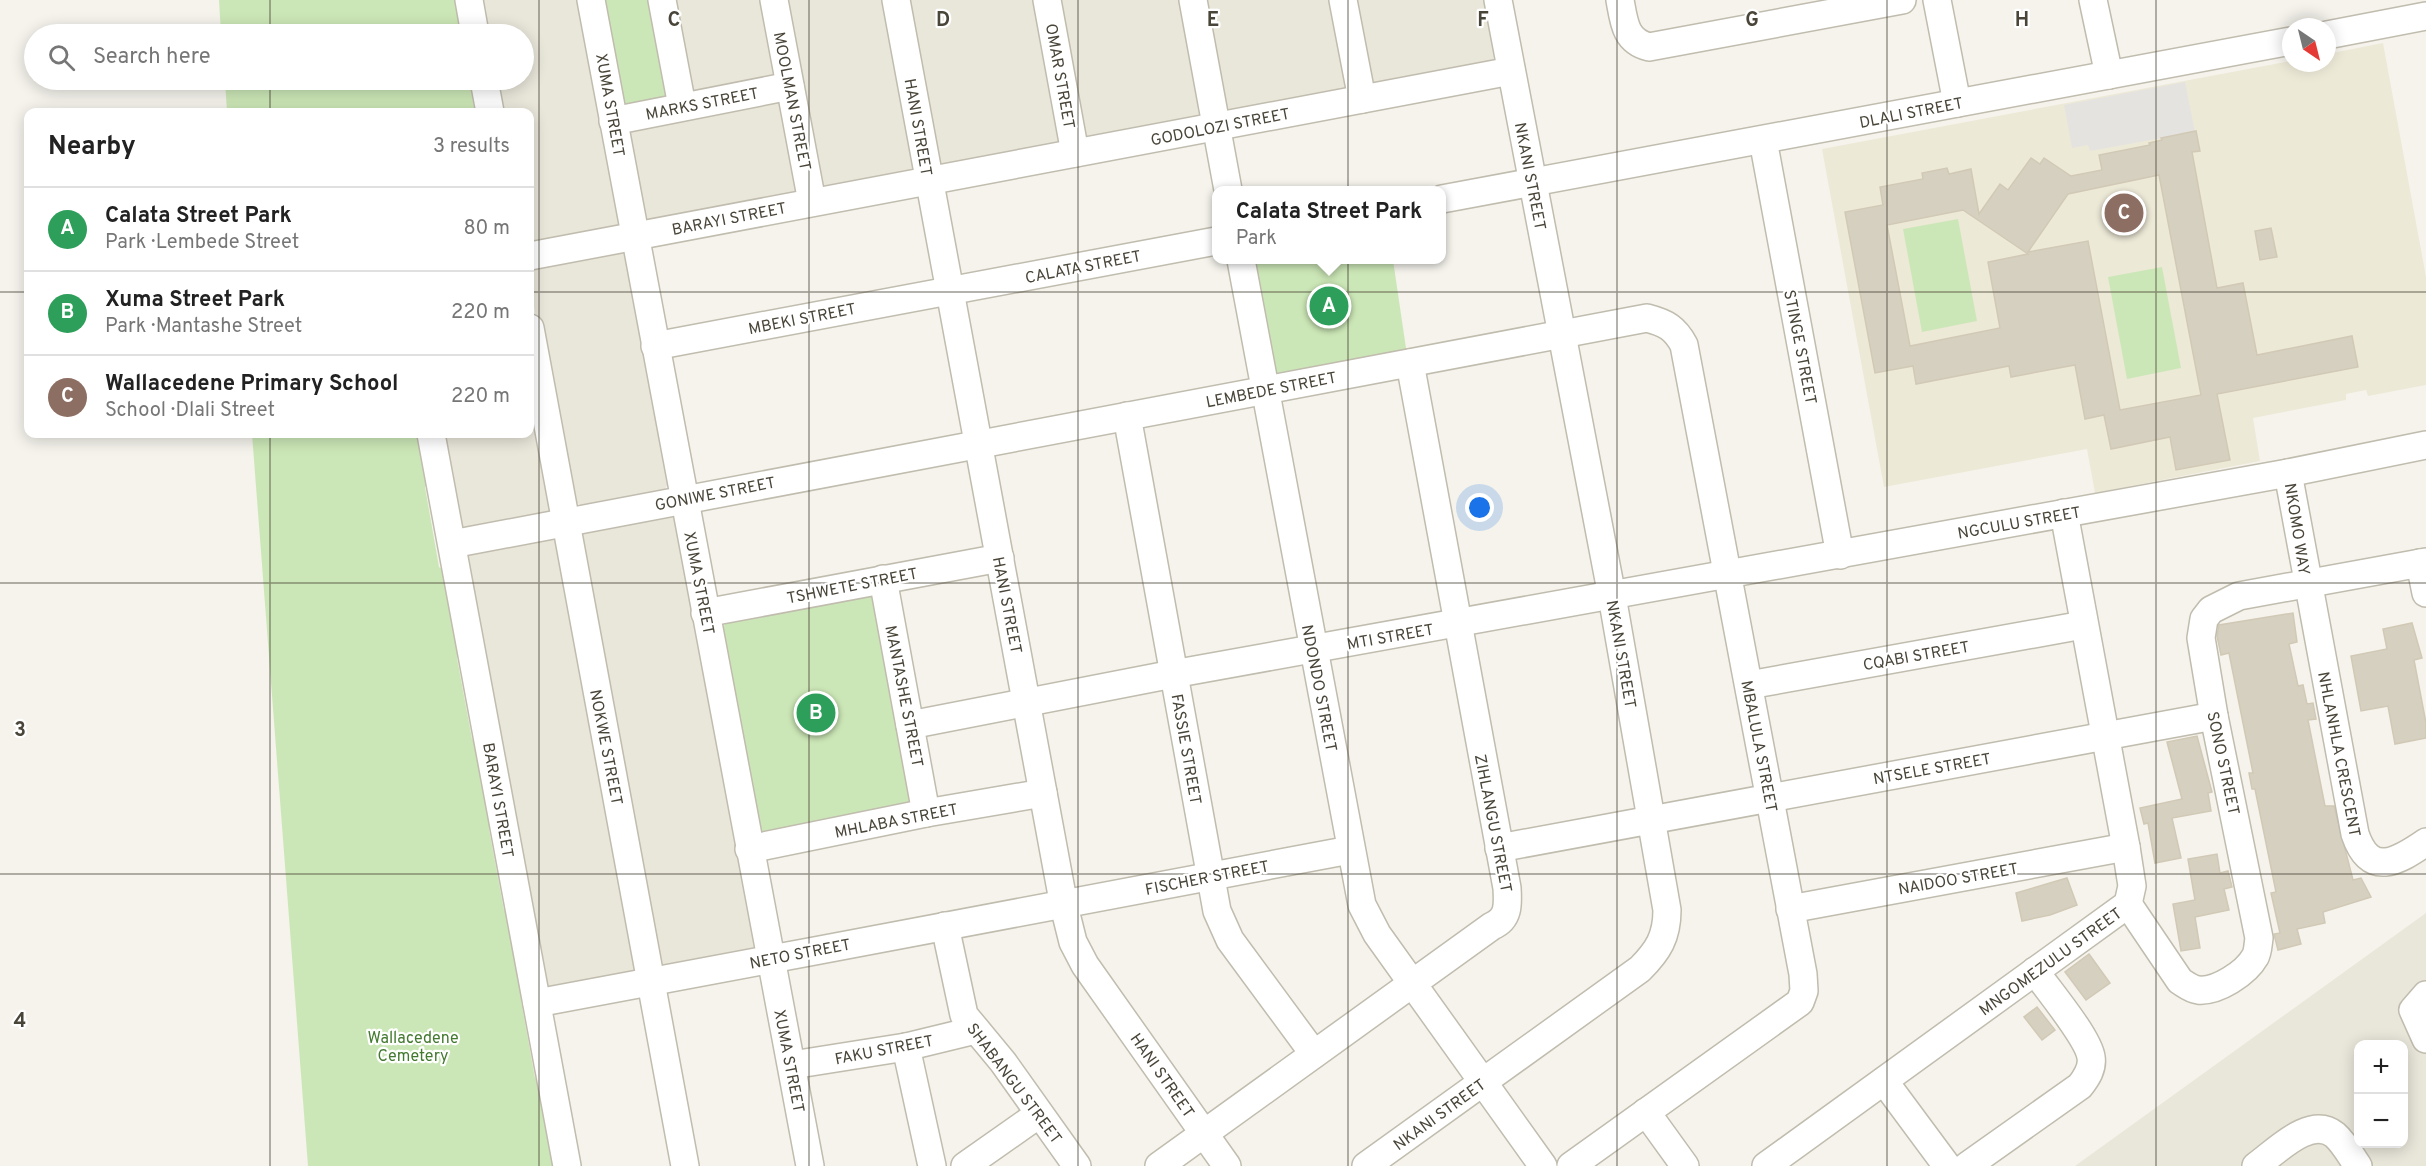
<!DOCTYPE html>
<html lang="en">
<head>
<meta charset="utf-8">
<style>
	:root { --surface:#fff; --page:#f2f2f2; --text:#222; --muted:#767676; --line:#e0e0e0; --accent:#0f766e }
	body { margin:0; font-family:Overpass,sans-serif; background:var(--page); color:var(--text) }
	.controls { position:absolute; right:18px; bottom:18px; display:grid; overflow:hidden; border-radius:12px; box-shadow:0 3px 15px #0003 }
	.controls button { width:54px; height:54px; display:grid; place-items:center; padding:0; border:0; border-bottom:2px solid var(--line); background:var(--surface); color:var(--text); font:30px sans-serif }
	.compass { position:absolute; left:2282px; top:18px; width:54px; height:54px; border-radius:50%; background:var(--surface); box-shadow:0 3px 15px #0003; rotate:145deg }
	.you { position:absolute; left:1480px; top:508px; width:21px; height:21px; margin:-15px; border:4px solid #fff; border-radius:50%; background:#1a73e8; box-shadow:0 0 0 9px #1a73e833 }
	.badge { display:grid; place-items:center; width:39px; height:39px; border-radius:50%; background:var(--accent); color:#fff; font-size:20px; font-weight:700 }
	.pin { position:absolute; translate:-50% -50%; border:3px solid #fff; box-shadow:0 2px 6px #0006 }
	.popup { position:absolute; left:1212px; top:186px; width:234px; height:78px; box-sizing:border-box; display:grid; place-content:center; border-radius:12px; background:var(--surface); filter:drop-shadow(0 2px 4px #0005); font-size:20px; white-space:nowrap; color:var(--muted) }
	.popup b { font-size:22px; color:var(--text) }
	.popup::after { content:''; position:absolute; left:50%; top:100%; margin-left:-12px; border:12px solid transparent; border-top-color:var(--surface) }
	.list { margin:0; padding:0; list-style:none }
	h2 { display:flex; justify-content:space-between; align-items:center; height:78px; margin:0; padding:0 24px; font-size:26px }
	h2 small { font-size:20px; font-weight:400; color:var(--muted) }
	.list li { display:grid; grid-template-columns:39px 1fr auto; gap:18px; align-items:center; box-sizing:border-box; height:84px; padding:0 24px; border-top:2px solid var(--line) }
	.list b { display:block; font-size:22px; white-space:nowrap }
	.list p { margin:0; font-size:20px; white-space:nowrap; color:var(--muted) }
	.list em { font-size:20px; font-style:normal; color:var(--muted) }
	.icon { flex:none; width:33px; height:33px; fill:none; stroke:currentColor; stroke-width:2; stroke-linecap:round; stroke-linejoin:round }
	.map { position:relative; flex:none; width:2426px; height:1166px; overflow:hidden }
	.search { position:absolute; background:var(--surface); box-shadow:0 3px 15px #0003; left:24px; top:24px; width:510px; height:66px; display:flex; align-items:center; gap:15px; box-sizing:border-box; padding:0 21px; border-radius:33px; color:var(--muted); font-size:22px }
	.panel { position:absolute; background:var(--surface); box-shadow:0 3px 15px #0003; left:24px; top:108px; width:510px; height:330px; border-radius:12px }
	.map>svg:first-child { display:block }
	.residential { fill:#e9e6da; fill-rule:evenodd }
	.education { fill:#ede9d7 }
	.green { fill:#cce7b7 }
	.parking { fill:#e4e3e0 }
	.building { fill:#d6d0c1; stroke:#d1c9b5; stroke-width:1.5; fill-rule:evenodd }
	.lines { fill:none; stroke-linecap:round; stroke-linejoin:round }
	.minor-casing { stroke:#c0bcae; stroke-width:30 }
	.minor { stroke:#fff; stroke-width:27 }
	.grid { fill:none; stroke:#494539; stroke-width:1.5; stroke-opacity:0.55 }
	.labels { text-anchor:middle; stroke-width:4.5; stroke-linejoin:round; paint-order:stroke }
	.street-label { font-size:16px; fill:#494539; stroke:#fff }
	.park-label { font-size:16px; fill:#42792e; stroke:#fff }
	.grid-label { font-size:20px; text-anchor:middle; font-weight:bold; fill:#494539; stroke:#fff; stroke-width:4.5; stroke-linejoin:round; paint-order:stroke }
</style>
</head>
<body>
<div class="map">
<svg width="2426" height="1166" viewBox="0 0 2426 1166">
	<rect width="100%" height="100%" fill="#f5f3ec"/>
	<g class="residential">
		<polygon points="468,0 592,0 614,119 683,105 663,0 1499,0 1512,70 530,256 530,112 489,112 483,80 524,80 524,34 474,34"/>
		<polygon points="619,250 629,259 669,483 663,491 584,507 571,499 531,291 530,270 532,267"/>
		<polygon points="530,322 566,522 684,497 771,958 536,1003 431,434 530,434"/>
		<path d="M2426 913V1166H2075ZM2358 1044H2404V1144H2358Z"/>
	</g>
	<polygon class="education" points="2383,43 2426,277 2426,385 2368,396 2366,390 2346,394 2346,400 2253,418 2260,461 2095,493 2087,449 1884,487 1822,149 2291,61 2291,63 2327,63 2327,54"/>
	<g class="green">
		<polygon points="219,0 459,0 465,34 221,34"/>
		<polygon points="598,0 655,0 668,93 664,98 628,105 623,103"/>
		<polygon points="225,80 469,80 475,112 227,112"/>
		<polygon points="1958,219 1977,321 1922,332 1903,229"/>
		<polygon points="1249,260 1393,260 1407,355 1284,378 1275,374"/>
		<polygon points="2162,267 2181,368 2127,379 2108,277"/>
		<polygon points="252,434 420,434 429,482 425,487 439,567 445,571 461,652 457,658 472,739 478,743 493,824 489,829 504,910 509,914 526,993 521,1000 535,1078 541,1083 556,1163 553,1166 308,1166"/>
		<polygon points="866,593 875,595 911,799 908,804 762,834 758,831 720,631 728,620"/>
	</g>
	<polygon class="parking" points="2185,82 2195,132 2090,151 2088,145 2072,148 2064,105"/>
	<g class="building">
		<path d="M2196 131 2200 151 2192 152 2217 288 2243 283 2257 355 2352 336 2358 367 2217 394 2230 460 2176 470 2170 437 2111 449 2104 415 2085 419 2075 365 2011 377 2009 366 1916 384 1913 366 1875 373 1845 212 1883 205 1880 187 1923 179 1922 173 1947 168 1949 174 1971 169 1979 214 2000 184 2008 190 2031 158 2040 164 2044 158 2071 176 2102 170 2099 155 2150 145 2149 143 2162 140 2161 138ZM2159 175 2201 395 2120 410 2088 241 2028 252 2068 194ZM1963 210 2028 254 1988 262 2000 328 1910 346 1887 225Z"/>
		<polygon points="2271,228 2277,257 2260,260 2255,231"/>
		<polygon points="2293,613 2297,642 2289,644 2298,686 2303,685 2307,704 2313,703 2316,719 2308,720 2324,801 2325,806 2334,806 2353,880 2361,878 2371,897 2323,912 2325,923 2297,929 2301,944 2278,950 2274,934 2280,933 2271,893 2276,892 2255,789 2252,789 2249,773 2253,773 2229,653 2221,655 2217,636 2219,625"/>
		<polygon points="2412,623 2422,658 2414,660 2426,723 2426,738 2395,744 2388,706 2361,711 2351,656 2387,649 2383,629"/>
		<polygon points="2197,736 2212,792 2208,793 2211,811 2172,818 2181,858 2155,863 2148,823 2144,824 2140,808 2182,799 2167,742"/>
		<polygon points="2217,854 2220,873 2228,871 2232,887 2224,889 2229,910 2195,917 2200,948 2181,951 2173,904 2195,900 2188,859"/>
		<polygon points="2067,878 2077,905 2050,915 2022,921 2016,893"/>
		<polygon points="2089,954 2110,983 2086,1000 2065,972"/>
		<polygon points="2037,1007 2055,1030 2042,1040 2024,1017"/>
	</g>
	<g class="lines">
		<g class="minor-casing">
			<g id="minor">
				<polyline points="469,0 475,34"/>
				<polyline points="591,0 810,1166"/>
				<polyline points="662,0 682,106"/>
				<polyline points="774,0 812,202"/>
				<polyline points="896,0 1064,906 1073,942 1085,965 1227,1166"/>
				<polyline points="1047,0 1075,153"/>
				<polyline points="1193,0 1228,190"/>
				<polyline points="1343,0 1362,99"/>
				<path d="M1620 0C1624 22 1625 41 1649 47L1902 0"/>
				<polyline points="1937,0 1957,103"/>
				<polyline points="2093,0 2109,75"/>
				<polyline points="2327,35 2426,16"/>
				<polyline points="484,80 490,112"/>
				<polyline points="613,121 790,86"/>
				<polyline points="1763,140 1840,555"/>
				<polyline points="1442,199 2291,41"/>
				<polyline points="530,256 1511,71"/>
				<polyline points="1241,260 1362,905 1377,934 1543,1166"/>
				<polyline points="530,328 685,1166"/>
				<polyline points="655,346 1216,241"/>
				<polyline points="1127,416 1217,911 1230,940 1314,1054"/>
				<polyline points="431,434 567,1166"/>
				<path d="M2288 473 2355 834C2370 878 2397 862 2426 842"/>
				<path d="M452 544 1647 318C1666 323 1675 328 1684 345L1803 974 1804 991 1800 1002 1571 1166"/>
				<polyline points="2420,563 2426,593"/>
				<polyline points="883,579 926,813"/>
				<polyline points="705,613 1000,558"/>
				<polyline points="1749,685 2083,625"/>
				<polyline points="910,725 1173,674 2288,473 2426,445"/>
				<polyline points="1499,848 2214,716"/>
				<polyline points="749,849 926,813 1043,793"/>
				<path d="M2128 904 2180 981C2185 984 2191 989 2198 990 2217 992 2246 973 2255 957 2258 952 2258 944 2259 938L2214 716 2201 638 2204 619 2211 610 2239 596 2426 562"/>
				<polyline points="1790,909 2126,847"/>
				<polyline points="945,926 964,1015 1003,1062 1077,1166"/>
				<polyline points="2426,995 2413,1010 2426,1039"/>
				<path d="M537 1003C808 952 1079 902 1350 850"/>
				<polyline points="906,1047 932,1166"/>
				<polyline points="792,1065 906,1047 976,1030"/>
				<polyline points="1884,1081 1947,1166"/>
				<polyline points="1646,1112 1685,1166"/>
				<polyline points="965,1166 1039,1114"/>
				<path d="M1159 1166 1492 926C1509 919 1508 904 1507 888L1410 363"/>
				<path d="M1366 1166 1640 969C1658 951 1667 937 1667 910L1612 596 1498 0"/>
				<polyline points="1766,1166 2128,904 2132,886 2126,847 2064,513"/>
				<path d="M1967 1166 2080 1086C2087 1077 2093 1068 2091 1057 2088 1037 2048 990 2035 971"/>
				<path d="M2256 1166C2276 1152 2310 1115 2335 1135 2344 1143 2351 1156 2358 1166"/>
			</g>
		</g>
		<use href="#minor" class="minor"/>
	</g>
	<path class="grid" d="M270 0V34M539 0V1166M809 0V1166M1078 0V1166M1348 0V1166M1617 0V1166M1887 0V1166M2156 0V1166M270 80V112M0 292H28M530 292H2426M270 434V1166M0 583H2426M0 874H2426"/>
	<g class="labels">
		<g class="street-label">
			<text transform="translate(1061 76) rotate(80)" y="6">OMAR STREET</text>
			<text transform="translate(793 101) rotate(79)" y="6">MOOLMAN STREET</text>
			<text transform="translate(702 103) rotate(-11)" y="6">MARKS STREET</text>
			<text transform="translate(611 105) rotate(80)" y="6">XUMA STREET</text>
			<text transform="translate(1911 112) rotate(-11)" y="6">DLALI STREET</text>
			<text transform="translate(1220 126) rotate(-11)" y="6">GODOLOZI STREET</text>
			<text transform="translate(919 127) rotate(80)" y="6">HANI STREET</text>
			<text transform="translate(1531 176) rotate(79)" y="6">NKANI STREET</text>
			<text transform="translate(729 218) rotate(-11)" y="6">BARAYI STREET</text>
			<text transform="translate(1083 266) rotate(-11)" y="6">CALATA STREET</text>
			<text transform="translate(802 318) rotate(-11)" y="6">MBEKI STREET</text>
			<text transform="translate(1801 347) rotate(79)" y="6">STINGE STREET</text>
			<text transform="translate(1271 389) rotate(-11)" y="6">LEMBEDE STREET</text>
			<text transform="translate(715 493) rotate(-11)" y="6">GONIWE STREET</text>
			<text transform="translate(2019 522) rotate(-10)" y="6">NGCULU STREET</text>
			<text transform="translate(2298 529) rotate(81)" y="6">NKOMO WAY</text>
			<text transform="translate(700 583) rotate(79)" y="6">XUMA STREET</text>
			<text transform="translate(852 585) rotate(-11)" y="6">TSHWETE STREET</text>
			<text transform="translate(1008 605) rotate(79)" y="6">HANI STREET</text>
			<text transform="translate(1390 636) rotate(-10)" y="6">MTI STREET</text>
			<text transform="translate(1622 654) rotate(80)" y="6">NKANI STREET</text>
			<text transform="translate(1916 655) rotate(-10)" y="6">CQABI STREET</text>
			<text transform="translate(1320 688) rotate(79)" y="6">NDONDO STREET</text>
			<text transform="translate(905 696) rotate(79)" y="6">MANTASHE STREET</text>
			<text transform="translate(1760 746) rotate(79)" y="6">MBALULA STREET</text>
			<text transform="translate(607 747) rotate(79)" y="6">NOKWE STREET</text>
			<text transform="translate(1187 749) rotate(80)" y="6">FASSIE STREET</text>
			<text transform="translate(2340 754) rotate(79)" y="6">NHLANHLA CRESCENT</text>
			<text transform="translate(2224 763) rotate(78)" y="6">SONO STREET</text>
			<text transform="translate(1932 768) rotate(-10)" y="6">NTSELE STREET</text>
			<text transform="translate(499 800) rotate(80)" y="6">BARAYI STREET</text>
			<text transform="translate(896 820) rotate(-11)" y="6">MHLABA STREET</text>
			<text transform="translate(1494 823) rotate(79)" y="6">ZIHLANGU STREET</text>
			<text transform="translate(1207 877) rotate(-11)" y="6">FISCHER STREET</text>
			<text transform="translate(1958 878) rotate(-10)" y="6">NAIDOO STREET</text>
			<text transform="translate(800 953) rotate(-11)" y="6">NETO STREET</text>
			<text transform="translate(2050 961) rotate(-36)" y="6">MNGOMEZULU STREET</text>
			<text transform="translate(884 1049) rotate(-11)" y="6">FAKU STREET</text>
			<text transform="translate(790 1061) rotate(79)" y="6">XUMA STREET</text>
			<text transform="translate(1163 1075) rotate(55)" y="6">HANI STREET</text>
			<text transform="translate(1015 1083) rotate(53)" y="6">SHABANGU STREET</text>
			<text transform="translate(1439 1114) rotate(-36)" y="6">NKANI STREET</text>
		</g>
		<g class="park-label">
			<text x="413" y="1043">Wallacedene<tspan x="413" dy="18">Cemetery</tspan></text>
		</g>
	</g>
	<g class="grid-label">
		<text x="674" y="26">C</text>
		<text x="943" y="26">D</text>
		<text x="1213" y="26">E</text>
		<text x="1483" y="26">F</text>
		<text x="1752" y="26">G</text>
		<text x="2022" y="26">H</text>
		<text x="20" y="736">3</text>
		<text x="20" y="1027">4</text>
	</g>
</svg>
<div class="controls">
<button>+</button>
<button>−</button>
</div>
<svg class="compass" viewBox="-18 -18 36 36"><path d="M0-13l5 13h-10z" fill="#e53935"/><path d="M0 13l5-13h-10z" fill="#767676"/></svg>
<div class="you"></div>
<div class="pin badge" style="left:1329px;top:306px;background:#2e9e5b">A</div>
<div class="popup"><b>Calata Street Park</b>Park</div>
<div class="pin badge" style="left:816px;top:713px;background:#2e9e5b">B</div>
<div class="pin badge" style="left:2124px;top:213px;background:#8d6e63">C</div>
<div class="search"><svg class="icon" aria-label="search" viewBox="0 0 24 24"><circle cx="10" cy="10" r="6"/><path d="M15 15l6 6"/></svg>Search here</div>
<section class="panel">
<h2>Nearby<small>3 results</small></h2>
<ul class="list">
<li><span class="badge" style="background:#2e9e5b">A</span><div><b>Calata Street Park</b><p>Park · Lembede Street</p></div><em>80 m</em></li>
<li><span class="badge" style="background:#2e9e5b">B</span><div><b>Xuma Street Park</b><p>Park · Mantashe Street</p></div><em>220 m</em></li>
<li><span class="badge" style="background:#8d6e63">C</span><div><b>Wallacedene Primary School</b><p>School · Dlali Street</p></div><em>220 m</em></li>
</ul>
</section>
</div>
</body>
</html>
